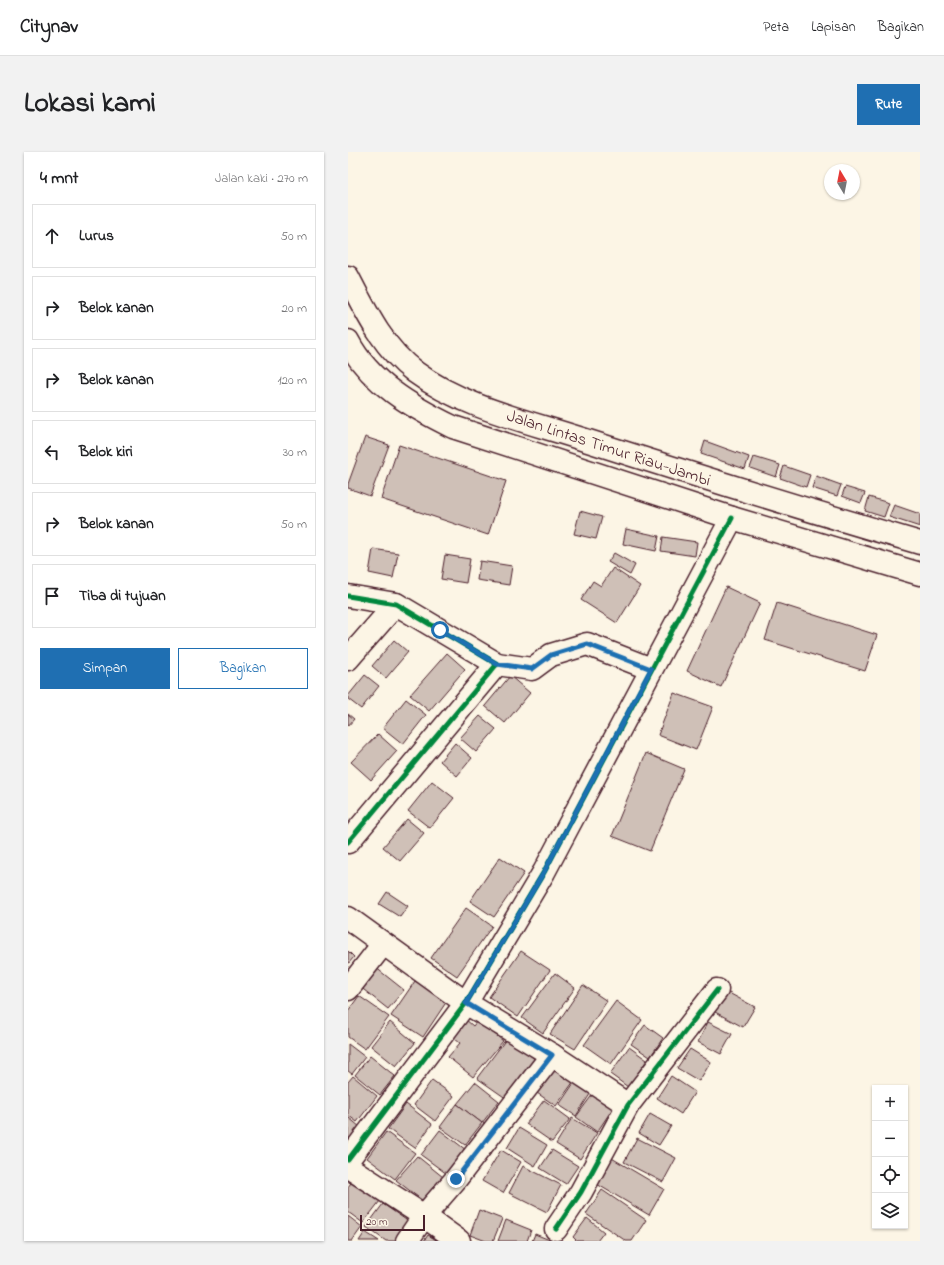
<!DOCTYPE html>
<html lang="id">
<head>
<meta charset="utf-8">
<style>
	:root { --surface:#fff; --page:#f2f2f2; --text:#202124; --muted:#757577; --line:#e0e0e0; --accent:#1f6fb2 }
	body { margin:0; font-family:"Indie Flower",sans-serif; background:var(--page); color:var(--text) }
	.controls { position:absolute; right:12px; bottom:12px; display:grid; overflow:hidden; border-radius:0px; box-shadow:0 1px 3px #0004 }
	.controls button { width:36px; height:36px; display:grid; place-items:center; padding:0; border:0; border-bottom:1px solid var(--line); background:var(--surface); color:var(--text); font:20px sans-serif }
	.compass { position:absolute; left:476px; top:12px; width:36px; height:36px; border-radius:50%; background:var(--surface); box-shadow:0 1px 3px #0004; rotate:350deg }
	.scale { position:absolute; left:12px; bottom:10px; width:65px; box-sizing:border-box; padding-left:4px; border:2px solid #4a1f2b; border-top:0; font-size:11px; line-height:14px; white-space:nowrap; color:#4a1f2b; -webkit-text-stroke:3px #fcf5e5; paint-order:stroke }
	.stop { position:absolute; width:12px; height:12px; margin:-9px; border:3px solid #1f6fb2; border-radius:50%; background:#fff }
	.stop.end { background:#1f6fb2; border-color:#fff; box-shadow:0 1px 4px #0008 }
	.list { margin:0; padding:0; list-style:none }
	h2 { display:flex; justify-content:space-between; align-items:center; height:52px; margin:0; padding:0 16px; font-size:17px }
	h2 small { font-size:13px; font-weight:400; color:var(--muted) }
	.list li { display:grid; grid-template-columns:26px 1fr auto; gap:12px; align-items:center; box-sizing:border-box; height:64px; margin:0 8px 8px; padding:0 8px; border:1px solid var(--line); border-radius:0px }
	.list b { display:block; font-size:15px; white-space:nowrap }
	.list em { font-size:13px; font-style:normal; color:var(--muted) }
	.actions { display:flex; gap:8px; padding:12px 16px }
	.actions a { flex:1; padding:9px 0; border:1px solid var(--accent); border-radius:0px; text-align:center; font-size:14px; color:var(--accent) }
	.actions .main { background:var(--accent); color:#fff }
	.icon { flex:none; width:22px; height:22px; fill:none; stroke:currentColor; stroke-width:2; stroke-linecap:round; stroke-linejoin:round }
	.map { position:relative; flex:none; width:572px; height:1089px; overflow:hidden; border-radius:0px }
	header { display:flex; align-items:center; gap:24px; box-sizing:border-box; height:56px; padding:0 20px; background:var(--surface); border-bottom:1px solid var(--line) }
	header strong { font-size:19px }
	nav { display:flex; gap:22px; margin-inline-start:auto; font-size:14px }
	.intro { display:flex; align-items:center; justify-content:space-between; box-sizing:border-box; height:96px; padding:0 24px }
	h1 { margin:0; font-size:28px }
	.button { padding:10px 18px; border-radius:0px; background:var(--accent); color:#fff; font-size:14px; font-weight:700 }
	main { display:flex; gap:24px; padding:0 24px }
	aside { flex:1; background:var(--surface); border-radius:0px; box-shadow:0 1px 3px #0004 }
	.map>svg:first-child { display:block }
	.building { fill:#cfc0b7; stroke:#4a1f2b }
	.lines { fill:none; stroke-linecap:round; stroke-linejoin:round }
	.street-casing { stroke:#4a1f2b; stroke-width:25 }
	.secondary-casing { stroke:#4a1f2b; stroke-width:25 }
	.highway-casing { stroke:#4a1f2b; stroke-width:25 }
	.street { stroke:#fcf5e5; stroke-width:22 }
	.secondary { stroke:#fcf5e5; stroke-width:22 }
	.highway { stroke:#fcf5e5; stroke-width:22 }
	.cycleway-casing { stroke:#fcf5e5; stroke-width:8 }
	.cycleway { stroke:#00873e; stroke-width:5 }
	.route { stroke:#1f6fb2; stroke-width:5 }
	.labels { text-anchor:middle; stroke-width:3; stroke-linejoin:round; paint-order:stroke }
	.street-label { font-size:17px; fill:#4a1f2b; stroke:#fcf5e5 }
</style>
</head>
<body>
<header>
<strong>Citynav</strong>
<nav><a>Peta</a><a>Lapisan</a><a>Bagikan</a></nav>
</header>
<div class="intro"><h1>Lokasi kami</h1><a class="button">Rute</a></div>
<main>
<aside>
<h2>4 mnt<small>Jalan kaki · 270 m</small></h2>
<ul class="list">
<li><svg class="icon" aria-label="ahead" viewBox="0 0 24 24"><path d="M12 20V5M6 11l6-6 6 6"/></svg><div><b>Lurus</b></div><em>50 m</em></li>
<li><svg class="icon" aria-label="right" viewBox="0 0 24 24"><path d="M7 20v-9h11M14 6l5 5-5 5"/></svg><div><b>Belok kanan</b></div><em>20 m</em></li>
<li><svg class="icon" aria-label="right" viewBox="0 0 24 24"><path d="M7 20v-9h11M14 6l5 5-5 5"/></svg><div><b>Belok kanan</b></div><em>120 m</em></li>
<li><svg class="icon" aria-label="left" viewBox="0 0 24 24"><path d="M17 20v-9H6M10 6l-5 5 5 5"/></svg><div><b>Belok kiri</b></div><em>30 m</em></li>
<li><svg class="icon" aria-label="right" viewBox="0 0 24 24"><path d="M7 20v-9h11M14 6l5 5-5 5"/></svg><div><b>Belok kanan</b></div><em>50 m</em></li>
<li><svg class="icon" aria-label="arrive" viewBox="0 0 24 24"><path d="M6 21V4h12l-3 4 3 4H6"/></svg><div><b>Tiba di tujuan</b></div></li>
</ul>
<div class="actions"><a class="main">Simpan</a><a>Bagikan</a></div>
</aside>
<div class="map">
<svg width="572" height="1089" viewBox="0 0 572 1089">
	<rect width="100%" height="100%" fill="#fcf5e5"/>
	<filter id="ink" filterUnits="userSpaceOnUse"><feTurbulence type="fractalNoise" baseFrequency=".025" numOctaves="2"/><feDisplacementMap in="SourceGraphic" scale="8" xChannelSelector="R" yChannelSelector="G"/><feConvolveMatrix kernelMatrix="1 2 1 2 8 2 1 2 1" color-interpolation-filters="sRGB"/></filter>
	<g filter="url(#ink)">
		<g class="building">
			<polygon points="17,285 41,293 22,344 0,336 0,332"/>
			<polygon points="357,289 401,305 397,317 353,302"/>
			<polygon points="51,293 158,329 140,383 33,347"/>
			<polygon points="406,305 432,313 428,325 402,316"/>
			<polygon points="436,314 462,323 458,335 432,326"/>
			<polygon points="468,324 493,333 489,344 464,336"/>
			<polygon points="497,335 517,341 513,351 494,344"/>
			<polygon points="521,345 541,351 536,365 517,359"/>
			<polygon points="546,353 572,362 572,375 541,365"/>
			<polygon points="232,359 254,365 248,387 226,382"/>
			<polygon points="278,377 311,384 308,399 275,392"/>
			<polygon points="315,385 349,390 347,404 313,399"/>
			<polygon points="25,397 50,401 45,426 21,421"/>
			<polygon points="266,401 287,413 282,423 260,410"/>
			<polygon points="97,403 122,407 118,431 93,427"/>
			<polygon points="132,409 164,414 161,433 129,428"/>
			<polygon points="265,416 292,434 269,471 233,448 245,429 253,434"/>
			<polygon points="378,435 412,451 373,535 339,519"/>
			<polygon points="429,451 529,483 517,519 417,488"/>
			<polygon points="46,488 60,500 38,526 24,514"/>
			<polygon points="99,501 117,517 81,559 62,543"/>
			<polygon points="17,523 31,534 13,557 0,547 0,544"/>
			<polygon points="162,524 182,541 157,571 137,554"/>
			<polygon points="326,541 365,555 348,598 310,583"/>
			<polygon points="58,547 78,563 55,592 35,576"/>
			<polygon points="0,562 6,567 0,574"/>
			<polygon points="132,564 148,577 128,600 112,586"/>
			<polygon points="30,582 49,599 23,628 3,610"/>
			<polygon points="107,591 124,606 109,624 92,609"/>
			<polygon points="298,601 336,617 302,699 264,684"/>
			<polygon points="84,629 106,646 82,676 60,659"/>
			<polygon points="59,667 76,681 52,709 35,695"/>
			<polygon points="152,705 176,721 146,765 122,749"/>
			<polygon points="39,740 60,754 52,765 31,752"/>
			<polygon points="118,756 144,774 109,824 83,806"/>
			<polygon points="0,799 6,805 0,812"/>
			<polygon points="173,799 202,818 170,865 141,845"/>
			<polygon points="27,815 56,838 40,857 11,834"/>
			<polygon points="207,821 227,836 195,881 174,866"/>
			<polygon points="67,829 99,849 75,885 43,864"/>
			<polygon points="235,833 259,849 227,897 202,882"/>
			<polygon points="379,840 407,855 395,875 367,860"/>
			<polygon points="11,844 41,865 17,897 0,885 0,859"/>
			<polygon points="268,849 294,868 263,912 236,893"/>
			<polygon points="116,866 125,874 130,868 155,889 125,925 100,905 112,891 102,883"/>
			<polygon points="42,870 67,891 48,914 23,894"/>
			<polygon points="360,870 384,882 373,902 350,890"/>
			<polygon points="297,873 315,886 302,905 283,892"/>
			<polygon points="159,886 188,908 159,947 129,926"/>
			<polygon points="0,892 17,905 4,922 0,919"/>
			<polygon points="281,895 299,908 280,935 262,922"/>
			<polygon points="342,897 363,910 351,929 329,916"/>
			<polygon points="22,904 47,924 32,943 7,923"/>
			<polygon points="207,916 226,929 208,954 189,941"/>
			<polygon points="5,924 29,944 9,970 0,963 0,930"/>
			<polygon points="323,924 347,940 333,962 309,946"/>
			<polygon points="84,928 106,944 87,969 66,953"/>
			<polygon points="228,928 244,939 228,964 211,953"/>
			<polygon points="127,930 151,949 134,971 109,952"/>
			<polygon points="245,942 265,956 249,980 228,965"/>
			<polygon points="196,948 222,967 204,990 178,972"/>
			<polygon points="58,952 84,972 67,996 40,977"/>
			<polygon points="109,952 134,971 117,993 92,975"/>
			<polygon points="302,962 323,974 311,993 291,981"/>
			<polygon points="0,965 12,975 0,990"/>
			<polygon points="224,966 249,981 232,1007 208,992"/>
			<polygon points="171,976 199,993 187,1014 159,996"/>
			<polygon points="92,978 118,998 99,1022 73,1003"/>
			<polygon points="38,980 67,1001 47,1027 19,1006"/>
			<polygon points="289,986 328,1006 315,1030 276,1010"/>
			<polygon points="153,998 173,1010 155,1041 134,1029"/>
			<polygon points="204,998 230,1014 218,1032 192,1016"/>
			<polygon points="69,1004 95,1025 75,1049 48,1028"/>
			<polygon points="262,1005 316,1037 301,1063 247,1031"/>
			<polygon points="175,1014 213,1033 199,1060 161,1041"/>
			<polygon points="5,1028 32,1049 15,1071 0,1060 0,1035"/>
			<polygon points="254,1038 298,1068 284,1089 278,1089 238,1062"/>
			<polygon points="35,1052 61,1070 47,1089 38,1089 18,1075"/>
			<polygon points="131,1058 154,1067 145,1089 138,1089 122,1083"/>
			<polygon points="0,1064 14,1075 4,1089 0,1089"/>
			<polygon points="239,1066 256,1080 249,1089 229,1089 225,1085"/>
			<polygon points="158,1068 183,1078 179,1089 150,1089"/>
			<polygon points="17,1080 31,1089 11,1089"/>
			<polygon points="187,1082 204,1089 184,1089"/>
			<polygon points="80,1083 90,1089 76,1089"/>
		</g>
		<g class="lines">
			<g class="street-casing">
				<g id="street">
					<polyline points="0,444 48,452 149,512 0,690"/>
					<polyline points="0,507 48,452"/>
					<polyline points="149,512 184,517 203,503 239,492 303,517"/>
					<polyline points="0,766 118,851 204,903 280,953"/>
					<polyline points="0,837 35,792"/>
					<polyline points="0,1015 76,1064 111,1089"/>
					<polyline points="208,1077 233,1040 280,953 369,838"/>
					<polyline points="59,1089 76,1064 108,1027 204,903"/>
				</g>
			</g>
			<g class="secondary-casing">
				<polyline id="secondary" points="0,1008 118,851 196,720 384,366"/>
			</g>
			<g class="highway-casing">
				<g id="highway">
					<path d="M0 125C18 160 35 196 67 220 114 255 179 269 234 287 346 323 459 358 572 391"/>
					<path d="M0 189C22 231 64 255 105 275L384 366 572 422"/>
				</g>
			</g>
			<use href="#street" class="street"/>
			<use href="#secondary" class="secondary"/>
			<use href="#highway" class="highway"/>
			<g class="cycleway-casing">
				<g id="cycleway">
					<polyline points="0,444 48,452 149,512 0,690"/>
					<polyline points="0,1008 118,851 196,720 384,366"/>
					<polyline points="208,1077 233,1040 280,953 369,838"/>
				</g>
			</g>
			<use href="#cycleway" class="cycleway"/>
		</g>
	</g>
	<g class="lines" filter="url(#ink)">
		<polyline class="route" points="92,478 149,512 184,517 203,503 239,492 303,517 196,720 118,851 204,903 108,1027"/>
	</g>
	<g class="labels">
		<g class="street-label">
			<text transform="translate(261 295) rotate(18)" y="6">Jalan Lintas Timur Riau-Jambi</text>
		</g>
	</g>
</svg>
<div class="controls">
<button>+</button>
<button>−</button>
<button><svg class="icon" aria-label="locate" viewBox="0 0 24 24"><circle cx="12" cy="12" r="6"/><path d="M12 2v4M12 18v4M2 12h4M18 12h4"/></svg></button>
<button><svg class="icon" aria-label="layers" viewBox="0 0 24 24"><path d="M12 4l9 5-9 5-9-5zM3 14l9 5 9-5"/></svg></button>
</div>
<svg class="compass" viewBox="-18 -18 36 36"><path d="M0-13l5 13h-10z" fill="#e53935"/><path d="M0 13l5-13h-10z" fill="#757577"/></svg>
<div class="scale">20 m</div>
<div class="stop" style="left:92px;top:478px"></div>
<div class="stop end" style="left:108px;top:1027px"></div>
</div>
</main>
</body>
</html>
